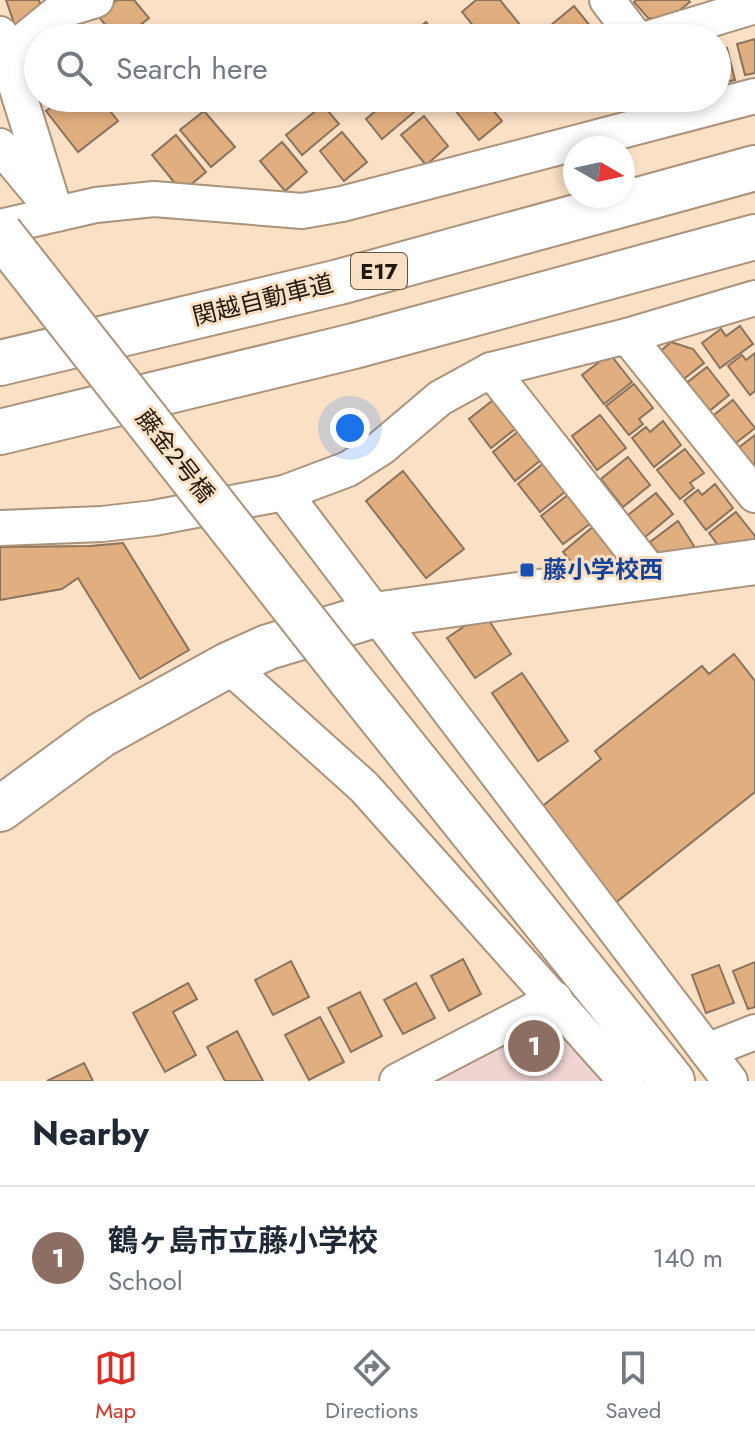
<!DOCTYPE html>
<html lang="en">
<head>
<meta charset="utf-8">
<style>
	:root { --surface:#fff; --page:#f6f6f7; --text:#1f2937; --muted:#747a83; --line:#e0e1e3; --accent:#d93025 }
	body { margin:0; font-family:Jost,"Noto Sans JP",sans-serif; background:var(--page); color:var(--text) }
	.compass { position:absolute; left:563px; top:136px; width:72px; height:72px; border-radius:50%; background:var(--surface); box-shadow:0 4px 12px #0003; rotate:99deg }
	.you { position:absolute; left:350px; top:428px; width:28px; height:28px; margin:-20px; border:6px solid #fff; border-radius:50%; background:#1a73e8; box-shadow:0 0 0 12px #1a73e833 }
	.badge { display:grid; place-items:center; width:52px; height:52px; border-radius:50%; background:var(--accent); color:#fff; font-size:26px; font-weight:700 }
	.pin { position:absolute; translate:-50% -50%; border:4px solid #fff; box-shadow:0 2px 8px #0006 }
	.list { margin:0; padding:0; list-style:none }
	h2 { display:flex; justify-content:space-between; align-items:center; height:104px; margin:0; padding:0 32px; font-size:34px }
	h2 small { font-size:26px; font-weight:400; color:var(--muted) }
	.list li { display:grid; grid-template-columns:52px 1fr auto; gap:24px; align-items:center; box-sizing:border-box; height:144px; padding:0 32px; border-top:2px solid var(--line) }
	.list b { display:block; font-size:30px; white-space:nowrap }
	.list p { margin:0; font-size:26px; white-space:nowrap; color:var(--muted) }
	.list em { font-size:26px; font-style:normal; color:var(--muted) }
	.icon { flex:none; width:44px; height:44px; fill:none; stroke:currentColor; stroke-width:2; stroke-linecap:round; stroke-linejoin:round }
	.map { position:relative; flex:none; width:755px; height:1081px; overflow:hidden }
	.search { position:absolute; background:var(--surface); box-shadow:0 4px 12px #0003; left:24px; right:24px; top:24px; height:88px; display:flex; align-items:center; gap:20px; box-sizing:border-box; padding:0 28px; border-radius:44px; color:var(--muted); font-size:30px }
	.sheet { height:248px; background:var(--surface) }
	nav { display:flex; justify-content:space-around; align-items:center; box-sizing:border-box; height:112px; border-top:2px solid var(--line); background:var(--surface); font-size:22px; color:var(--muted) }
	nav a { display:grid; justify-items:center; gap:4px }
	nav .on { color:var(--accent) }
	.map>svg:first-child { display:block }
	.education { fill:#efd4d2 }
	.building { fill:#e1ae7f; stroke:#8b735d; stroke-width:2 }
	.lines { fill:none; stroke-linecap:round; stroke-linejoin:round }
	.minor-casing { stroke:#aa937a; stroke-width:38 }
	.tertiary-casing { stroke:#aa937a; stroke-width:48 }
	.motorway-casing { stroke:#aa937a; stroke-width:48 }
	.minor { stroke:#fff; stroke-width:34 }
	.tertiary { stroke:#fff; stroke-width:44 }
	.motorway { stroke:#fff; stroke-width:44 }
	.tertiary-bridge-casing { stroke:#aa937a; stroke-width:48; stroke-linecap:butt }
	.tertiary-bridge { stroke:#fff; stroke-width:44 }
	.transit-dot { fill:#1a4fb4; stroke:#fae1c6; stroke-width:3 }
	.labels { text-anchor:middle; stroke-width:6; stroke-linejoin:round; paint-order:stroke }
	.shield { fill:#fae1c6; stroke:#625445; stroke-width:2 }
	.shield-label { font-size:22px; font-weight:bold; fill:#21180e }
	.street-label { font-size:24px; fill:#21180e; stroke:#fae1c6 }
	.transit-label { font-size:24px; font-weight:bold; fill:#164399; stroke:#fae1c6; text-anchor:start }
</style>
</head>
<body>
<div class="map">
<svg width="755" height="1081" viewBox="0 0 755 1081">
	<rect width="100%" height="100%" fill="#fae1c6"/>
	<polygon class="education" points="552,1011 612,1081 420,1081"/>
	<g class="building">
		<polygon points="6,0 39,0 41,7 15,26"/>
		<polygon points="117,0 134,0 149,18 124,38 116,38 98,16"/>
		<polygon points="476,0 500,0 521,26 506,38 483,38 462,12"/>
		<polygon points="636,0 688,0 690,2 670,18 648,18 634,2"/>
		<polygon points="574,6 600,38 552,38 545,30"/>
		<polygon points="71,19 86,38 48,38"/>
		<polygon points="426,22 439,38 406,38"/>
		<polygon points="755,39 755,73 745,75 737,44"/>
		<polygon points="727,48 735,80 717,84 717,51"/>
		<polygon points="38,52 38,91 19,67"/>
		<polygon points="63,98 100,98 118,121 78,152 46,111"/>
		<polygon points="347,98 374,98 358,111"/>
		<polygon points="391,98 410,98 419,108 382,139 366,119"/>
		<polygon points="468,98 483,98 502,121 479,140 455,110"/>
		<polygon points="594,98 634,98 601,106"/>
		<polygon points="323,105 339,124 302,155 286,135"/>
		<polygon points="204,111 235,147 211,167 180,130"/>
		<polygon points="424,116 448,146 426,165 401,135"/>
		<polygon points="342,132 367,162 344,181 320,151"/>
		<polygon points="176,135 206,172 182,192 152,155"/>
		<polygon points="282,142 307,172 285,191 260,161"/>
		<polygon points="740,326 753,344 720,368 702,343 721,329 726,336"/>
		<polygon points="671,342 693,349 704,363 676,385 655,356"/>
		<polygon points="755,353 755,391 750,395 728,366 742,355 746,360"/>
		<polygon points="610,354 632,382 604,404 582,375"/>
		<polygon points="707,367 729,395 702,417 680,388"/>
		<polygon points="634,384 653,408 639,419 643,424 629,435 606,406"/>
		<polygon points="497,397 519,426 491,448 469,419"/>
		<polygon points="733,400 755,428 727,450 705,422"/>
		<polygon points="600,415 626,448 597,470 572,436"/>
		<polygon points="663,421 681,445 654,467 632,438 646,427 650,432"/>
		<polygon points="520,430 542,459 515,481 493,452"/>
		<polygon points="755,435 755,481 729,455"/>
		<polygon points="685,449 704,473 690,483 694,488 680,499 657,470"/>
		<polygon points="628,457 650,485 623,507 601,479"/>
		<polygon points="545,462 567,490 540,512 518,484"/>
		<polygon points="403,471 464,549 426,578 366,501"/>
		<polygon points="715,484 733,508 706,530 684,501 698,490 702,495"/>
		<polygon points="656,493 673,514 645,537 628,515"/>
		<polygon points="569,494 591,523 563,544 541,516"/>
		<polygon points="736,512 755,536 755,542 720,548 709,533"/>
		<polygon points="678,521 694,546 676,560 664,560 650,542"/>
		<polygon points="595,525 617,554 603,564 577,569 563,552"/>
		<polygon points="123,543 189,650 140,679 78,578 62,589 0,600 0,547 90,546"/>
		<polygon points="484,613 511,654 475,678 447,638"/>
		<polygon points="734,654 755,681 755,792 614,904 539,809 601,759 595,751 702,666 709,674"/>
		<polygon points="522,673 568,741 538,761 492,693"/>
		<polygon points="463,959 481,994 449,1011 431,976"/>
		<polygon points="291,961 309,997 273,1015 255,980"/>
		<polygon points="755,962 755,1007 748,1009 733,971"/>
		<polygon points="719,965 734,1003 706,1013 692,975"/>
		<polygon points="188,983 197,999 173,1012 196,1055 165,1072 133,1013"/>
		<polygon points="416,983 435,1018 403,1034 384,1000"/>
		<polygon points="360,992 382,1036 351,1052 328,1008"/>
		<polygon points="320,1017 344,1062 309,1080 285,1035"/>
		<polygon points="237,1031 263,1081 225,1081 207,1047"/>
		<polygon points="84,1063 93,1081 47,1081"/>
	</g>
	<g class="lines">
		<g class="minor-casing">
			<g id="minor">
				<polyline points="607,0 636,38"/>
				<polyline points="0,34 56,214"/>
				<polyline points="650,38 755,6"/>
				<polyline points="6,55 60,11 96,0"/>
				<polyline points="0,146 46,201"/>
				<polyline points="0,227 96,205 154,199 302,211 342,204 755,96"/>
				<polyline points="627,336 755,495"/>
				<polyline points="491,370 654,577"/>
				<polyline points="284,493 730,1081"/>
				<polyline points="0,528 102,524 154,518 284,493 348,469 381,448 440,398 491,370 627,336 755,298"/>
				<polyline points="228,665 364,787 626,1081"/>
				<polyline points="707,1051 755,1032"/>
				<polyline points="397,1081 555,999"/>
			</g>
		</g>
		<g class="tertiary-casing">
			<g id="tertiary">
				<polyline points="350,679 672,1081"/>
				<polyline points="0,809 101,735 228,665 268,647 375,615 755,562"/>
			</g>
		</g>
		<g class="motorway-casing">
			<g id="motorway">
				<polyline points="0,363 339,282 755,168"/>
				<polyline points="0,432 354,346 755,237"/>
			</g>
		</g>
		<use href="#minor" class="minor"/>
		<use href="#tertiary" class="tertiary"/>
		<use href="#motorway" class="motorway"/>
		<g class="tertiary-bridge-casing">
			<polyline id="tertiary-bridge" points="0,233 350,679"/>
		</g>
		<use href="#tertiary-bridge" class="tertiary-bridge"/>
	</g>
	<rect class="transit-dot" x="519" y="562" width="16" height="16" rx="4"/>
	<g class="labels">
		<rect class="shield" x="351" y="253" width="56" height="36" rx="6"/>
		<g class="shield-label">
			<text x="379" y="279">E17</text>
		</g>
		<g class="street-label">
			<text transform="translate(263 300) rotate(-14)" y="8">関越自動車道</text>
			<text transform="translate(175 456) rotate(52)" y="8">藤金2号橋</text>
		</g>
		<g class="transit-label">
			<text x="543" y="578">藤小学校西</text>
		</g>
	</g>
</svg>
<svg class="compass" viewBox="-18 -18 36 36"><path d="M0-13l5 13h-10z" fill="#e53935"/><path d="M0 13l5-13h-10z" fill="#747a83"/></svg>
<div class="you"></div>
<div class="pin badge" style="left:534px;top:1046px;background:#8d6e63">1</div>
<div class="search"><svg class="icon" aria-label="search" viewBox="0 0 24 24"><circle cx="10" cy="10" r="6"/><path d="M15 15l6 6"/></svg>Search here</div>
</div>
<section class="sheet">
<h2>Nearby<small></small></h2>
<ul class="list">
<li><span class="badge" style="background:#8d6e63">1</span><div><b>鶴ヶ島市立藤小学校</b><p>School</p></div><em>140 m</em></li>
</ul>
</section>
<nav>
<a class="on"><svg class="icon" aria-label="map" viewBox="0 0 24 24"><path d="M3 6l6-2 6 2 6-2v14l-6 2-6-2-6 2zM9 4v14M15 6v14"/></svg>Map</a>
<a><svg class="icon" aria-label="directions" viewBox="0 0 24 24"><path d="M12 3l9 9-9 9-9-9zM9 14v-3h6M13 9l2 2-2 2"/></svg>Directions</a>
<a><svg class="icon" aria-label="saved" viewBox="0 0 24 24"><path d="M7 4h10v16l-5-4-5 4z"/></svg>Saved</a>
</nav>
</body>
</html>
